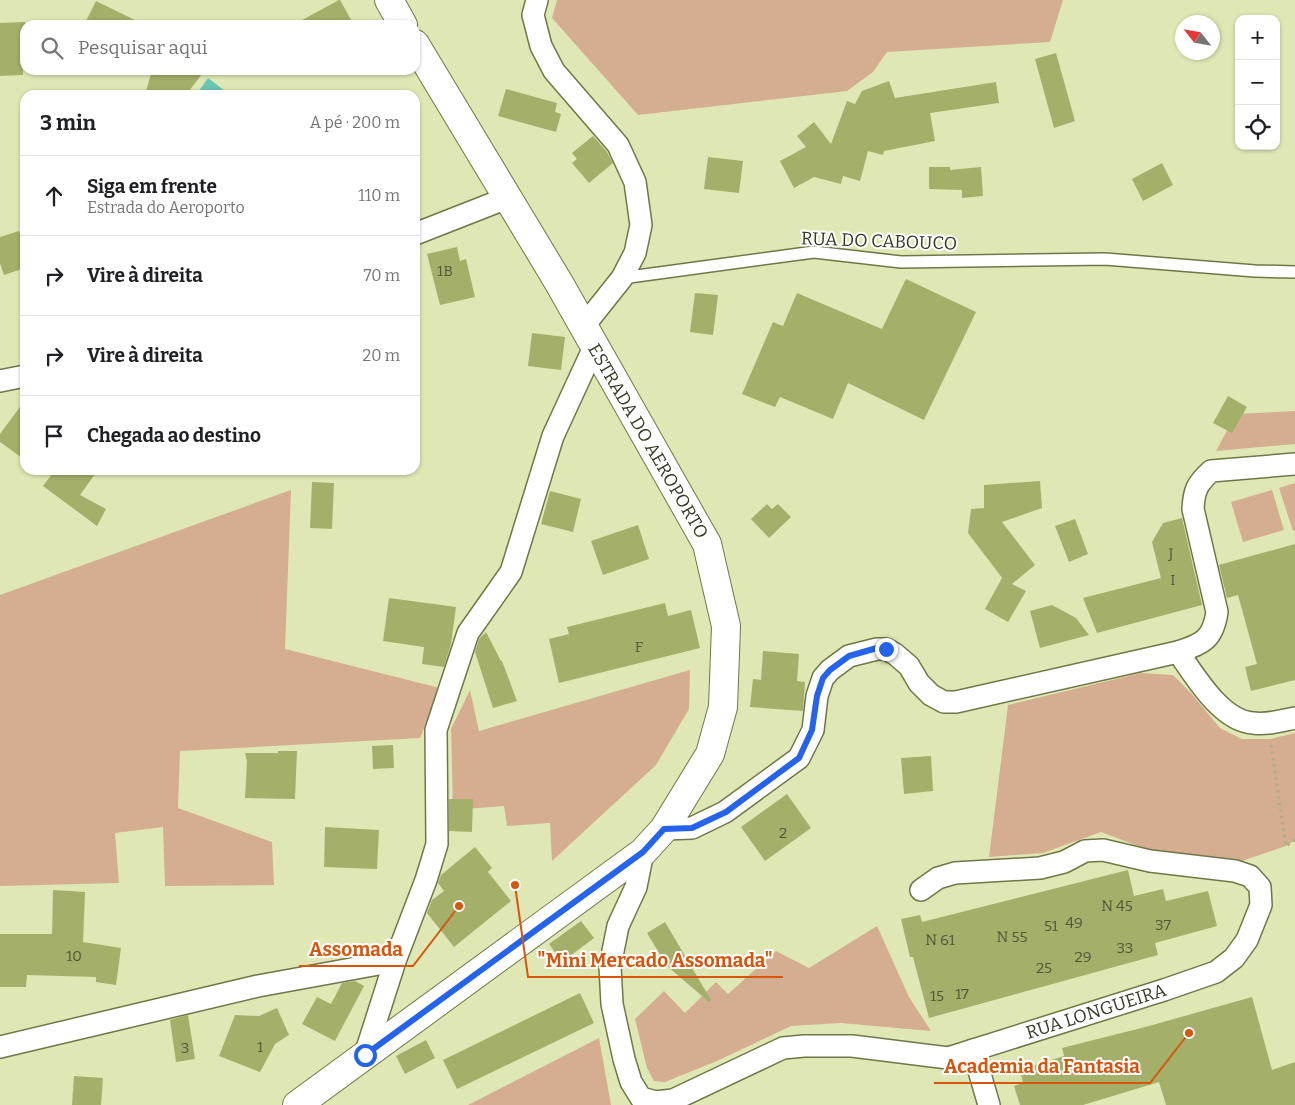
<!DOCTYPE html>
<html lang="pt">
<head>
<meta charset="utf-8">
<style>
	:root { --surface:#fff; --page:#f6f6f6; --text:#202124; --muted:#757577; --line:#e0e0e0 }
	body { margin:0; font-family:Bitter,serif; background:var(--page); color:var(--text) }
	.controls { position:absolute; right:15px; top:15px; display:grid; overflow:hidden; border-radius:10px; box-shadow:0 1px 4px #0004 }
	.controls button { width:45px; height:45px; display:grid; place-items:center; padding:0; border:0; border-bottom:1px solid var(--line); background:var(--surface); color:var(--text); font:25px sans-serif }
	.compass { position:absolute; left:1175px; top:15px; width:45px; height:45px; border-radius:50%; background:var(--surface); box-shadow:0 1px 4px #0004; rotate:301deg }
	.stop { position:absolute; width:15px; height:15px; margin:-11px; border:4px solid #2563eb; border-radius:50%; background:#fff }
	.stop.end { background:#2563eb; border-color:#fff; box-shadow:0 1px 5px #0008 }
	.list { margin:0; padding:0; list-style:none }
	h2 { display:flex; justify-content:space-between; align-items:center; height:65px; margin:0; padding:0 20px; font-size:21px }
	h2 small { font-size:16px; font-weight:400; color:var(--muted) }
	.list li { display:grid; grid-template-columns:32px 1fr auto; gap:15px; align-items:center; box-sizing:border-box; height:80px; padding:0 20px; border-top:1px solid var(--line) }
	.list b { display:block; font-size:19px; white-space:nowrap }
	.list p { margin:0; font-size:16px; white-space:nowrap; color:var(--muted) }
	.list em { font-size:16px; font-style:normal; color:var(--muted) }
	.icon { flex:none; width:28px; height:28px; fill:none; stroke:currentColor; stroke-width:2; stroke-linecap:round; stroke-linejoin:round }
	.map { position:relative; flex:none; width:1295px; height:1105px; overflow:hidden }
	.search { position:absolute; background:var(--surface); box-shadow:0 1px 4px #0004; left:20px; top:20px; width:400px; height:55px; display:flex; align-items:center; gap:12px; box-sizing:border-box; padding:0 18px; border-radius:15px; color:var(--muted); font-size:19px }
	.panel { position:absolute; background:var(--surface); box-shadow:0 1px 4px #0004; left:20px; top:90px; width:400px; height:385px; border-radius:15px }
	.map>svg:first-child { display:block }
	.green { fill:#d5ae92 }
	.water { fill:#6ac6b0 }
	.building { fill:#a4af69 }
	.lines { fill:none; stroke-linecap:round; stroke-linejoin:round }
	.lane-casing { stroke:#707747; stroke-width:14 }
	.street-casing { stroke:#707747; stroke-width:24 }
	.secondary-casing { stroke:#707747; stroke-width:30 }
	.path { stroke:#a9b086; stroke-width:3; stroke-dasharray:2.5 4; stroke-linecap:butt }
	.lane { stroke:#fff; stroke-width:11 }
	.street { stroke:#fff; stroke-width:21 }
	.secondary { stroke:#fff; stroke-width:28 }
	.route { stroke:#2563eb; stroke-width:6 }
	.labels { text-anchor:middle; stroke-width:4; stroke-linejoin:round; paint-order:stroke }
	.number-label { font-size:15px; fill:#525736 }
	.street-label { font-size:18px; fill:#363a25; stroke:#fff }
	.leader { fill:none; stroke:#d6560e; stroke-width:2 }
	.callout-dot { fill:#d6560e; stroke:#fff; stroke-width:2 }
	.callout-label { font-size:19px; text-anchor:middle; font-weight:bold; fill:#d6560e; stroke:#fff; stroke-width:4; stroke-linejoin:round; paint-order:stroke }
</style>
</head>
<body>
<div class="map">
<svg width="1295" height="1105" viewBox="0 0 1295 1105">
	<rect width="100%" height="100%" fill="#dfe8b4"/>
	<g class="green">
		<polygon points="557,0 1063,0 1050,42 887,52 873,72 847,91 638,115 552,18"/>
		<polygon points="1295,411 1295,444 1216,451 1236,414"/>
		<polygon points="1295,483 1295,530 1293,531 1279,488"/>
		<polygon points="291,490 285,649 440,688 420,738 180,751 178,808 272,842 274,885 165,886 163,827 115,833 119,883 0,886 0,595"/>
		<polygon points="1272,490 1284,530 1243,542 1231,502"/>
		<polygon points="690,670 689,709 656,765 552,861 550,823 507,826 504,806 453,810 451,729 470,690 479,731"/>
		<polygon points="1141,673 1173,675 1191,693 1220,728 1242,739 1270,739 1295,733 1295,840 1286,846 1242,861 1162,855 1101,832 1043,853 989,857 1008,705"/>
		<polygon points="877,926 909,997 931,1031 841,1023 791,1026 717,1061 665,1082 654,1081 647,1068 635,1019 664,991 685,1013 716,982 728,994 776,951 809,968"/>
		<polygon points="599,1038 611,1105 468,1105"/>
	</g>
	<polygon class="water" points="208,78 229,94 228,95 196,95"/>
	<g class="building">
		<polygon points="340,0 354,25 293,25 339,0"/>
		<polygon points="96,1 145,25 84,25"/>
		<polygon points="25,22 25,45 22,45 23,75 0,76 0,23"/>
		<polygon points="1056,53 1075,121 1054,128 1035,59"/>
		<polygon points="152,70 205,70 186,95 145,95"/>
		<polygon points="889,81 895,98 996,82 999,103 930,113 935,141 884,151 883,155 868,151 860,181 843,176 841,184 814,177 794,188 780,161 806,147 797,136 814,122 831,144 847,101 855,104 862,91"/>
		<polygon points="506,89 557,103 555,112 561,114 556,132 498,116"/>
		<polygon points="593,136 607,152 613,163 589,183 572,163 577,159 572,153"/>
		<polygon points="708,157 743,161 739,193 704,189"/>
		<polygon points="1162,163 1173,185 1143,201 1132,179"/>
		<polygon points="929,167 950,167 950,170 981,167 983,196 962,198 962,190 929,189"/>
		<polygon points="19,231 25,248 25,268 4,275 0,263 0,237"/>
		<polygon points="457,247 460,261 466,259 475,297 440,305 427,254"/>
		<polygon points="906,279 976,312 924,420 848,383 833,419 780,397 775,407 742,394 773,322 783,326 797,293 882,329"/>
		<polygon points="695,293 718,295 713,335 690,332"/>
		<polygon points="532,333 565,337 561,370 528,366"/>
		<polygon points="1228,396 1247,407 1232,433 1213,423"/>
		<polygon points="25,400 25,460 0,442 0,434"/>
		<polygon points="55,470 98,470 80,495 106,509 97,526 43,486"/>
		<polygon points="1040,481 1042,508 1002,522 1035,565 1012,584 1026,591 1008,622 985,609 1002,578 1003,579 968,533 971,509 984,508 984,485"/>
		<polygon points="312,482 334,483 332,529 310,528"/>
		<polygon points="550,491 581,499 573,532 541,524"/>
		<polygon points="767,504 772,509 778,504 791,517 769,538 751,519"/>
		<polygon points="1182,518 1202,605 1097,633 1083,598 1161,578 1152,542 1163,523"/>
		<polygon points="1075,519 1088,554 1069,562 1055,526"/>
		<polygon points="638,525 649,559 603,575 591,541"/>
		<polygon points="1295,544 1295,680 1251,691 1245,667 1257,664 1238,595 1227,598 1219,565"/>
		<polygon points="389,598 456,607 451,644 444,667 422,664 424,647 383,641"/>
		<polygon points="665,603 668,616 691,610 700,648 559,683 549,639 569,634 567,627"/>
		<polygon points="1052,605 1076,618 1089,635 1040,648 1030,611"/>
		<polygon points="486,632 501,661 502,661 517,701 493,708 475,652 479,639"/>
		<polygon points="763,651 799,654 797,681 805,682 803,711 750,707 753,679 761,680"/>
		<polygon points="393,745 394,768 373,769 372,746"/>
		<polygon points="278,751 297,751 295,799 245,798 247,761 245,753 278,753"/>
		<polygon points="931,756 933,791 904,794 901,758"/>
		<polygon points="787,794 811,828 765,861 741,827"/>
		<polygon points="449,799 473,799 472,832 449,831"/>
		<polygon points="325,827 379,830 377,869 324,867"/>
		<polygon points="475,847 492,868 488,872 511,901 454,947 427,913 432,900 444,891 438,883 441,875"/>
		<polygon points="1128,870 1134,896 1163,889 1166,901 1208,891 1217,926 1155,943 1158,955 929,1018 913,957 910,957 901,919 920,915 922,922"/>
		<polygon points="53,890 85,892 83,942 121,948 116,985 96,982 96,977 27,975 26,987 0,987 0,934 52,934"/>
		<polygon points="581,921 594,938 562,962 549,944"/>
		<polygon points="665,922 711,1000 709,1002 667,966 647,933"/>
		<polygon points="355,981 364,986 335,1041 302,1024 317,997 331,1004 342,983"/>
		<polygon points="580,993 594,1023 457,1089 443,1060"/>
		<polygon points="1252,997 1272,1070 1295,1062 1295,1105 1166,1105 1159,1082 1083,1105 1020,1105 1014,1086 1023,1083 1020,1070 1064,1056 1062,1048 1149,1026"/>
		<polygon points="277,1008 289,1035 275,1044 260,1072 219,1056 235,1015 259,1016"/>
		<polygon points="188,1015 195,1059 176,1062 170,1020"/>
		<polygon points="426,1040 435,1058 405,1074 396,1056"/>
		<polygon points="74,1076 103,1078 101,1105 72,1105"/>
	</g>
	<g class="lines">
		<g class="lane-casing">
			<polyline id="lane" points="622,278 814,252 901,262 1105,259 1255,271 1295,272"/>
		</g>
		<g class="street-casing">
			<g id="street">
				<polyline points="537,0 533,15 541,46 554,71 618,145 635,182 641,225 635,253 622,278 583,327"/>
				<polyline points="415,234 507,198"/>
				<polyline points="0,381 25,376"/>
				<path d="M1178 652C1195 676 1221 721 1253 723 1267 725 1281 721 1295 718"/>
				<path d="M664 829 692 828 725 812 799 758 813 730 817 696 823 678 830 670 849 656 877 649H886L895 654 909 666 919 683 931 695 944 702H956L1178 652C1203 644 1213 639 1217 612L1193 509C1194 490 1197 484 1211 471L1295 464"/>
				<path id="s1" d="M643 852 636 887 618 926 610 966 612 1004 624 1059 631 1082 641 1098 656 1102 673 1100 783 1048 804 1046H852L948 1058 1164 990 1216 972 1234 958 1247 940 1261 905 1260 887 1250 876 1235 871 1150 861 1103 850 1085 851 1064 862 1040 868 955 873 938 878 921 890"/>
				<polyline points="0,1047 258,986 395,961"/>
				<polyline points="973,1050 989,1105"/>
				<polyline points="365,1055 395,961 426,880 437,844 436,730 468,633 511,572 553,436 595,345"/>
			</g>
		</g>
		<g class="secondary-casing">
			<g id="secondary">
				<polyline points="389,0 403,25"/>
				<polyline points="297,1105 643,852 664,829 710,754 723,707 726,626 707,544 559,283 415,44"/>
			</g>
		</g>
		<polyline class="path" points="1271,745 1286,846 1295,840"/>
		<use href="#lane" class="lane"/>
		<use href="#street" class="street"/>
		<use href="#secondary" class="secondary"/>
	</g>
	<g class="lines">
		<polyline class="route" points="365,1055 643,852 664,829 692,828 726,812 799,758 812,730 817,696 823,678 830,670 849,656 877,648 886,649"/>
	</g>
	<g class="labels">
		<g class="number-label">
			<text x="445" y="276">1B</text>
			<text x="1171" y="559">J</text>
			<text x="1173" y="585">I</text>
			<text x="639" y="652">F</text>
			<text x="783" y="838">2</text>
			<text x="1117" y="911">N 45</text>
			<text x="1074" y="928">49</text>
			<text x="1163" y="930">37</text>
			<text x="1051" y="931">51</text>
			<text x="1012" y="942">N 55</text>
			<text x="940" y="945">N 61</text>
			<text x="1125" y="953">33</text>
			<text x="74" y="961">10</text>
			<text x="1083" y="962">29</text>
			<text x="1044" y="973">25</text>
			<text x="962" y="999">17</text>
			<text x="937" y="1001">15</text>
			<text x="260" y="1052">1</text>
			<text x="185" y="1053">3</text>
		</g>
		<g class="street-label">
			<text transform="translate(879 241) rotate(2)" y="6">RUA DO CABOUCO</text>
			<text transform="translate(648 441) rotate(60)" y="6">ESTRADA DO AEROPORTO</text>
			<text dy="6" stroke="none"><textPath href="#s1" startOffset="732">RUA LONGUEIRA</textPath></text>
		</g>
	</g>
	<path class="leader" d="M459 906L413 966H299M515 885L528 977H783M1189 1033L1150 1083H934"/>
	<g class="callout-dot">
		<circle cx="459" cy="906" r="5"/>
		<circle cx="515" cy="885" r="5"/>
		<circle cx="1189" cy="1033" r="5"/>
	</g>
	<g class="callout-label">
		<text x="356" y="956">Assomada</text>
		<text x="655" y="967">"Mini Mercado Assomada"</text>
		<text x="1042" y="1073">Academia da Fantasia</text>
	</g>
</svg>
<div class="controls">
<button>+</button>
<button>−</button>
<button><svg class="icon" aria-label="locate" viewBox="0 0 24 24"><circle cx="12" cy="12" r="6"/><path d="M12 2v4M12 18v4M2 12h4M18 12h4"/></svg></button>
</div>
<svg class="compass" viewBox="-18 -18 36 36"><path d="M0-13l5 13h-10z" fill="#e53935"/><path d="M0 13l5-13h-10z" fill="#757577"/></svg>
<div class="stop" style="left:365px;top:1055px"></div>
<div class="stop end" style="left:886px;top:649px"></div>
<div class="search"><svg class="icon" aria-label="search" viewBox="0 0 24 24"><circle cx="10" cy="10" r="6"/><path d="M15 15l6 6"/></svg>Pesquisar aqui</div>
<section class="panel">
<h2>3 min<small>A pé · 200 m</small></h2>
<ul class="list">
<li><svg class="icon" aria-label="ahead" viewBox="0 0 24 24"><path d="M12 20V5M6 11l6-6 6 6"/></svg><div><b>Siga em frente</b><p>Estrada do Aeroporto</p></div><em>110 m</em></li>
<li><svg class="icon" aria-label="right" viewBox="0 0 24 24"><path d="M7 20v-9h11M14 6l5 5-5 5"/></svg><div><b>Vire à direita</b></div><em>70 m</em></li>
<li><svg class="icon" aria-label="right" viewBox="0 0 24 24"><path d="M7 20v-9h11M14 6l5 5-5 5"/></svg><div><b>Vire à direita</b></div><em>20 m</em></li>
<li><svg class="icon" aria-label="arrive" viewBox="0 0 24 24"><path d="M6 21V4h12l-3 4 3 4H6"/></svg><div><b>Chegada ao destino</b></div></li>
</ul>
</section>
</div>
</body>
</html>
